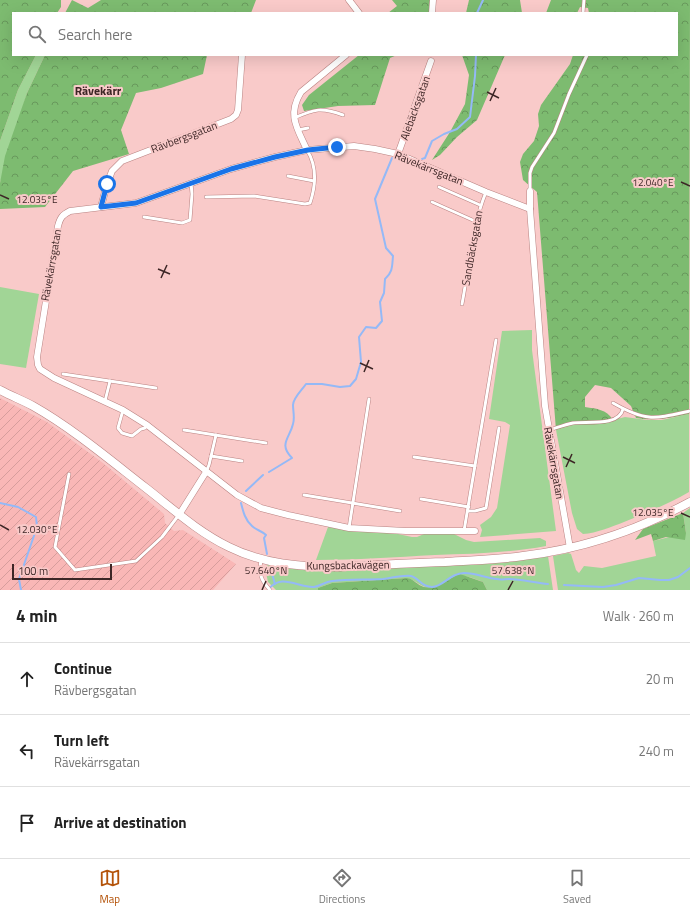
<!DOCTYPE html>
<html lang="en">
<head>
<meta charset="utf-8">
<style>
	:root { --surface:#fff; --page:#f6f6f6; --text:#222; --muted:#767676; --line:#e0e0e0; --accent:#b45309 }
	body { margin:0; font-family:"Titillium Web",sans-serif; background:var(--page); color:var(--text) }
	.scale { position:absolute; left:12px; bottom:10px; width:100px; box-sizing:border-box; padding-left:4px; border:2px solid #3d2626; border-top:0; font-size:11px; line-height:14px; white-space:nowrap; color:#3d2626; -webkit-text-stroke:3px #f9cac9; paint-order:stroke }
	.stop { position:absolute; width:12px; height:12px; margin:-9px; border:3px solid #1a73e8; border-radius:50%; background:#fff }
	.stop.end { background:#1a73e8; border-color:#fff; box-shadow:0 1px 4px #0008 }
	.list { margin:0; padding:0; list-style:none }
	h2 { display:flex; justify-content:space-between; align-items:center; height:52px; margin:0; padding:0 16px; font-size:17px }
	h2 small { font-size:13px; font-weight:400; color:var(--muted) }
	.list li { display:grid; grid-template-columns:26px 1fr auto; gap:12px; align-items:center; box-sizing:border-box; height:72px; padding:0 16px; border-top:1px solid var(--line) }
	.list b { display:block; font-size:15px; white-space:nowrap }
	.list p { margin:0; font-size:13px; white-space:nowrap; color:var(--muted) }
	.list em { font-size:13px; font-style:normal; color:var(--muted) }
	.icon { flex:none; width:22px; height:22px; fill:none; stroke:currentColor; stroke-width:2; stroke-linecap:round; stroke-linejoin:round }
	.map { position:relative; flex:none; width:690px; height:590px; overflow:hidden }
	.search { position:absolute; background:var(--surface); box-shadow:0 4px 16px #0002; left:12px; right:12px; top:12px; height:44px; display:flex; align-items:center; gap:10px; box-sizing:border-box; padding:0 14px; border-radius:0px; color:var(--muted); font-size:15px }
	.sheet { height:268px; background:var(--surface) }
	nav { display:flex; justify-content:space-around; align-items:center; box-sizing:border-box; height:56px; border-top:1px solid var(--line); background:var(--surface); font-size:11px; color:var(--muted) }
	nav a { display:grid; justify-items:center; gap:2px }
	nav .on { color:var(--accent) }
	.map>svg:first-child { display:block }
	.industrial { fill:url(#industrial-furrows) }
	.grass { fill:#a1d596 }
	.forest { fill:url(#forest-crowns) }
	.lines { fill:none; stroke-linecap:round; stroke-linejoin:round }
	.stream { stroke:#94b9f7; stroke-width:2 }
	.service-casing { stroke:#b98281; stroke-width:4 }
	.minor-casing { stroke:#b98281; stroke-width:7 }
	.tertiary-casing { stroke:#b98281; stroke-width:9 }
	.service { stroke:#fff; stroke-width:3 }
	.minor { stroke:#fff; stroke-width:6 }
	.tertiary { stroke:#fff; stroke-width:8 }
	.route { stroke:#1a73e8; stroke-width:5 }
	.ticks { fill:none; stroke:#3d2626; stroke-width:1.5 }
	.labels { text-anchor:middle; stroke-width:4; stroke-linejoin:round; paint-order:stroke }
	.street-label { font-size:11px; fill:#3d2626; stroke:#f9cac9 }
	.neighbourhood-label { font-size:12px; font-weight:bold; fill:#3d2626; stroke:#f9cac9 }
	.ticks-label { font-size:10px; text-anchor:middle; fill:#3d2626; stroke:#f9cac9; stroke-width:4; stroke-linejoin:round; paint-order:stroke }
</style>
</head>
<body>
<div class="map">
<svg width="690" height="590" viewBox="0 0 690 590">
	<defs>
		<pattern id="industrial-furrows" width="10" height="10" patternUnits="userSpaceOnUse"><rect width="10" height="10" fill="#f9b7b6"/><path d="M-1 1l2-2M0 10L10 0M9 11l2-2" fill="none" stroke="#d69d9c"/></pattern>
		<pattern id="forest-crowns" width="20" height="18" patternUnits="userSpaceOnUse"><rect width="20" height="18" fill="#7dbb70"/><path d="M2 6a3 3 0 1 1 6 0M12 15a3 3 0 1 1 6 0" fill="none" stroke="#68985c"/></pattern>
	</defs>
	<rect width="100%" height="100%" fill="#f9cac9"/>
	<polygon class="industrial" points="0,398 47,422 103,463 164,514 165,523 174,531 183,530 236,564 213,590 0,590"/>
	<g class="grass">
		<polygon points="36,55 45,55 27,93 0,183 0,141 18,90"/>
		<polygon points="0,287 39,294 26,368 0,364"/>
		<polygon points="532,330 532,350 556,531 480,537 482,530 480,525 491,517 497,508 510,425 505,422 489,419 502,331"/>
		<path d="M689 414V492C668 504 647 513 624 522 611 527 597 533 583 534L577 529 572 513 556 430 572 425 613 420 625 417 647 420H662Z"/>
		<polygon points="690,508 690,590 558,590 553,556 568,553 571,554 576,570 579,573 584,566 602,568 656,556 653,541 686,533 683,513"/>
		<path d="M328 527 344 529 398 534 412 537H417L424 534H454L466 540 474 542 540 538 546 541V546C509 553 472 554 435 555 395 557 356 560 316 560Z"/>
		<path d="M548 556 553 590H487L483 582C468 576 459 572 444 582 440 585 438 588 433 588 422 589 416 580 407 578L332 583 318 588V590H276L268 582 265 568 267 565 302 570H326L486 564Z"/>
	</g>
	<g class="forest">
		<polygon points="0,0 61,0 61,7 57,13 13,13 13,55 36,55 18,90 0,141"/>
		<polygon points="72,0 88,8 101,0 256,0 251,13 65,13"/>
		<polygon points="392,0 434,0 432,13 388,13 397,6"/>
		<polygon points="469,0 520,0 522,13 466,13"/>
		<path d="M551 0H690L689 414C671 418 655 421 636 418L631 406 611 388 595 385 585 397V407C597 409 606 409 613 420L604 424 572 425 556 430 537 192 523 180 520 162 523 154 534 141 539 126 538 114 541 105 570 64 573 55H677V13H589L588 8 580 7 577 13H546Z"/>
		<polygon points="45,55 207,55 203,74 161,88 136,93 121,130 129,154 73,171 45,207 0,209 0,183 5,156 27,93"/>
		<polygon points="359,55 397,55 390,58 375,105 338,106 304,111 302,105 309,95"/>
		<polygon points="462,55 505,55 477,120 457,137 440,155 432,160 450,132 465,104 469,75"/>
		<polygon points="683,513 686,533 685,540 666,537 653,541 651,534 635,540 643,529"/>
		<path d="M460 574 483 582 487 590H318V588L332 583 407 578C414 579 417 585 424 587 438 590 448 578 460 574Z"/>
	</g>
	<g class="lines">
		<g class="stream">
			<polyline points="477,13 483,0"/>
			<polyline points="422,159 425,158 432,141 444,134 457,129 470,117 475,76 476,55"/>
			<path d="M269 472 292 458C278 444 290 438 293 424 295 418 293 411 293 405 293 398 302 390 306 384H322L340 387 350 386 356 379 361 362 359 337 366 327 376 328 382 321 380 302 384 293 385 279C393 272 392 266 393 256L386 248 375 199 392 158"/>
			<polyline points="246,491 263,475"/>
			<polyline points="0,503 18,507 36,517 37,527 19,579 21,590"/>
			<path d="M241 503C243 511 245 520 252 526 256 530 262 531 266 535L264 538 267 554"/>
			<polyline points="271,570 275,584"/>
			<polyline points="564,585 603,587 616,585 639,578 660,580 669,580 678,577 690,568"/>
			<path d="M269 589C281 573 299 588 314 587 320 586 325 582 332 581 349 579 366 580 383 579 392 578 402 575 411 576 419 578 421 587 432 587 443 587 450 573 464 573 476 573 486 578 497 579 501 580 505 579 509 579 521 579 536 583 548 584"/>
		</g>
		<g class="service-casing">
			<g id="service">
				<polyline points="583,13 584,0"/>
				<path d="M294 118C315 109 321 107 343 115"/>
				<polyline points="298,130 308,128"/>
				<polyline points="288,176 314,181"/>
				<polyline points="439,187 480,205"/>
				<polyline points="530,191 530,173 532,167 554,133 569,94 587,55"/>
				<path d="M206 197 254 196 305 204 310 203C316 185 317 166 307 150"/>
				<polyline points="432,202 477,222"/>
				<polyline points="144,217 182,223 190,220 192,194 191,183"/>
				<path d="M462 304C469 268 472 226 486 192"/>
				<polyline points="63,374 156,388"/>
				<polyline points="105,401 110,381"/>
				<path d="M613 403C646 422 654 419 690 411"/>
				<polyline points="123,410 118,428 122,433 132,436 141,429 145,428 147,425"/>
				<polyline points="184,430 266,443"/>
				<path d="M549 430C556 428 564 425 573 423 586 421 619 427 623 409"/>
				<polyline points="211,456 242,461"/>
				<polyline points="414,457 475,466"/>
				<polyline points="206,472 209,465 216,435"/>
				<polyline points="69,474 55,547 75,570 136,561 162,537 178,516"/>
				<polyline points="304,495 400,511"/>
				<polyline points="421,499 469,507"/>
				<polyline points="468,511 475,511 486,508 499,428"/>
				<polyline points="349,528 369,399"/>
				<polyline points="464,531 496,340"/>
				<path d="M261 559C259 574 260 579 270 590"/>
			</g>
		</g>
		<g class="minor-casing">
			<g id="minor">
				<polyline points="349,0 359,13"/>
				<polyline points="432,13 433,0"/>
				<path d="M307 150C297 128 287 115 301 92L346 55"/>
				<polyline points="398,154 431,61"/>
				<polyline points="530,191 530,209 545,406 570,548"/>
				<polyline points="101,207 107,184 112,171 122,161 231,119 236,115 238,110 242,55"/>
				<polyline points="179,515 206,472"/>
				<path d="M475 531H406L349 528 288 515 261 508 237 495 147 425 123 410 54 378 40 369 38 365 37 357 58 226C60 218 62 215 70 211L136 203 231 169 275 157 307 150 354 146 375 149 398 154 486 192 530 209"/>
			</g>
		</g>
		<g class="tertiary-casing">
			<path id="tertiary" d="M0 390C11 396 22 400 33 406 72 428 110 460 146 488 173 509 198 532 229 547 263 564 301 567 339 567 374 565 409 563 445 562 471 560 497 560 523 556 582 549 638 530 690 502"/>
		</g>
		<use href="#service" class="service"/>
		<use href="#minor" class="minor"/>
		<use href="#tertiary" class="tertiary"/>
	</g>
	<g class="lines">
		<polyline class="route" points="107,184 101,207 136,203 231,169 275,157 308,150 337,147"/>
	</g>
	<path class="ticks" d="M487 92 499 98M490 101 496 88M681 182 690 186M0 195 9 199M158 269 170 274M161 278 167 265M360 363 373 369M364 372 369 360M563 457 575 463M566 467 572 454M681 513 690 517M0 525 9 530M262 590 266 581M508 590 513 581"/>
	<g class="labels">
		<g class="street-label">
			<text transform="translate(415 108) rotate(-70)" y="4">Alebäcksgatan</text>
			<text transform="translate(184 137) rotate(-21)" y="4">Rävbergsgatan</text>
			<text transform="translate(429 168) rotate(22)" y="4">Rävekärrsgatan</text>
			<text transform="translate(472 248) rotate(-80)" y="4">Sandbäcksgatan</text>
			<text transform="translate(51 265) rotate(-80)" y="4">Rävekärrsgatan</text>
			<text transform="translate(554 463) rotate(80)" y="4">Rävekärrsgatan</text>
			<text transform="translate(348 565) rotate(-1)" y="4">Kungsbackavägen</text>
		</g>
		<g class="neighbourhood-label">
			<text x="98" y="95">Rävekärr</text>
		</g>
	</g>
	<g class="ticks-label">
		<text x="653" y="186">12.040°E</text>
		<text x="37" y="203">12.035°E</text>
		<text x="653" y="516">12.035°E</text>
		<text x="37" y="533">12.030°E</text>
		<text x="266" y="574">57.640°N</text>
		<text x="513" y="574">57.638°N</text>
	</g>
</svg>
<div class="scale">100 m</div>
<div class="stop" style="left:107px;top:184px"></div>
<div class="stop end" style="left:337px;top:147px"></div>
<div class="search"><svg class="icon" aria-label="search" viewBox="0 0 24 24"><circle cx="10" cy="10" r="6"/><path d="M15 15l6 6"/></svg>Search here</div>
</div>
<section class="sheet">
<h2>4 min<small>Walk · 260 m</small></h2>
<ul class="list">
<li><svg class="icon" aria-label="ahead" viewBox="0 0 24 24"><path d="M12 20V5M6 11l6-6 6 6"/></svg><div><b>Continue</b><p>Rävbergsgatan</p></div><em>20 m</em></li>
<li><svg class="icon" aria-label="left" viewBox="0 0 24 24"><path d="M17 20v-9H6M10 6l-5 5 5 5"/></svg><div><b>Turn left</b><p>Rävekärrsgatan</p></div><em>240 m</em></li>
<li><svg class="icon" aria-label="arrive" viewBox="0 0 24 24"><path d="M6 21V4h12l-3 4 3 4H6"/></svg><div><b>Arrive at destination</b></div></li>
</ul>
</section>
<nav>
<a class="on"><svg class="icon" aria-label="map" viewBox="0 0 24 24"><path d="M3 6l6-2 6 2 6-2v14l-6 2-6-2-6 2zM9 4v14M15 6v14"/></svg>Map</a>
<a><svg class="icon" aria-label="directions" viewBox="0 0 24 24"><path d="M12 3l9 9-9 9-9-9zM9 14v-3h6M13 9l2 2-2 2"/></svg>Directions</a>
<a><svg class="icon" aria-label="saved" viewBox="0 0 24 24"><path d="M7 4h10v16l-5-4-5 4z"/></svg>Saved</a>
</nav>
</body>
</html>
